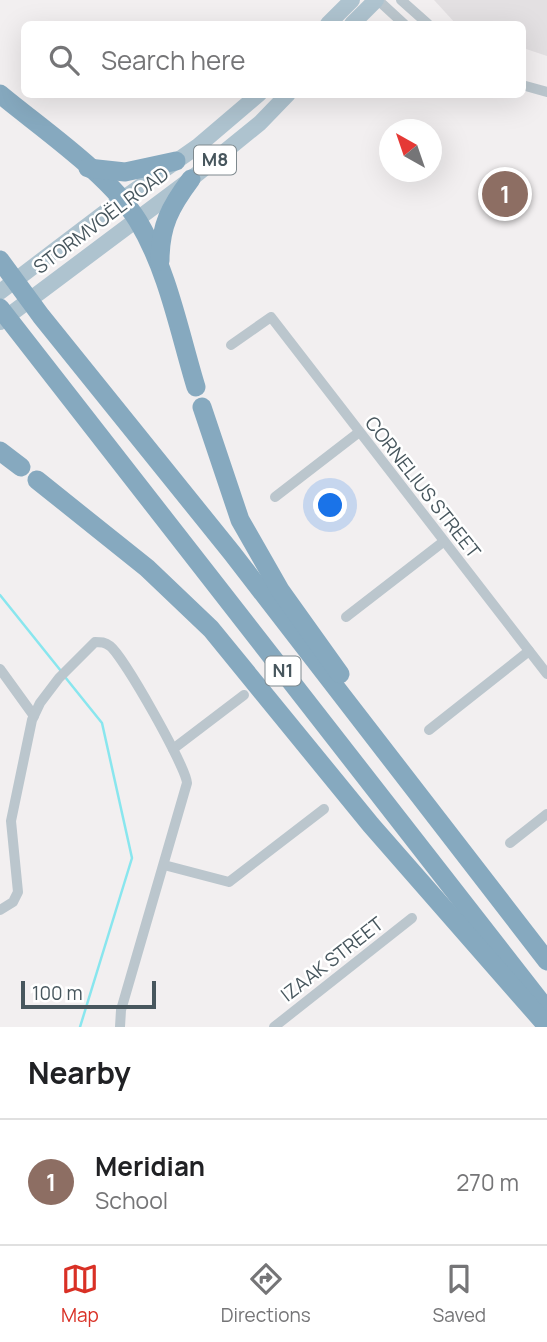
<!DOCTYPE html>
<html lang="en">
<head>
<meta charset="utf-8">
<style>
	:root { --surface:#fff; --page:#f6f6f6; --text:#202124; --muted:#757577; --line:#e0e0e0; --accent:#d93025 }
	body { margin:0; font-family:Manrope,sans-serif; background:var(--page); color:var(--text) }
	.compass { position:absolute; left:379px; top:119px; width:63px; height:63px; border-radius:50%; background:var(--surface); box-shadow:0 7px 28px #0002; rotate:320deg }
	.scale { position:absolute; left:21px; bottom:18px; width:135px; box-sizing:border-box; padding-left:7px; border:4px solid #47565d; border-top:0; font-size:19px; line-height:24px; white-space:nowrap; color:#47565d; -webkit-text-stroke:5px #fff; paint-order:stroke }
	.you { position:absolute; left:331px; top:506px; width:24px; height:24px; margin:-18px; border:5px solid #fff; border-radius:50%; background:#1a73e8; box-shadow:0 0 0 10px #1a73e833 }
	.badge { display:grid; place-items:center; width:46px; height:46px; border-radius:50%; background:var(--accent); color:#fff; font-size:23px; font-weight:700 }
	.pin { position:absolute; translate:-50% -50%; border:4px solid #fff; box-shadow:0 2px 7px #0006 }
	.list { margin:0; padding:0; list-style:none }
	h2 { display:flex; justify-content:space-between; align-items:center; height:91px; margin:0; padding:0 28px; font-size:30px }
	h2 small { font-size:23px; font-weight:400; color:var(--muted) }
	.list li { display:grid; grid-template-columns:46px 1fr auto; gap:21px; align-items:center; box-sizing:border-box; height:126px; padding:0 28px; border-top:2px solid var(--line) }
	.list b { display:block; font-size:26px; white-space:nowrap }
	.list p { margin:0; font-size:23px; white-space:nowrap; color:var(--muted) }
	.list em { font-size:23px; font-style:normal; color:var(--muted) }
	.icon { flex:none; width:38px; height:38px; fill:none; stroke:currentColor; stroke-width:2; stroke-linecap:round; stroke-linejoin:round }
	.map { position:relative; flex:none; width:547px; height:1027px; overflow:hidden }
	.search { position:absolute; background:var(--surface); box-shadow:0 7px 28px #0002; left:21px; right:21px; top:21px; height:77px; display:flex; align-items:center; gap:18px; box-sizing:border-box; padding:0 24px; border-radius:10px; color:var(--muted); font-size:26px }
	.sheet { height:217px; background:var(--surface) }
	nav { display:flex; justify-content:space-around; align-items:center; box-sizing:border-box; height:98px; border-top:2px solid var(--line); background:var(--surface); font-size:19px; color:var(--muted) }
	nav a { display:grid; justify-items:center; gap:4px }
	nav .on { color:var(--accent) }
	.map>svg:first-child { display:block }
	.education { fill:#e3e0e2 }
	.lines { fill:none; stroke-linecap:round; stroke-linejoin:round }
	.stream { stroke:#89e6ee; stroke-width:2.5 }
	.minor { stroke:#bbc6cd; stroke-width:10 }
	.primary { stroke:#aec3cf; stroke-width:16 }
	.motorway { stroke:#86a9bf; stroke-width:19 }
	.labels { text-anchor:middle; stroke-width:5; stroke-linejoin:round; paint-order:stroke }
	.shield { fill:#fff; stroke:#7e898e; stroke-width:2 }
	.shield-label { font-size:18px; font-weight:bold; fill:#47565d }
	.street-label { font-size:19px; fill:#47565d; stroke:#fff }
</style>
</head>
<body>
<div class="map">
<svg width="547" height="1027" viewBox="0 0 547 1027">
	<rect width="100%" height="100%" fill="#f2eff0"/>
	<polygon class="education" points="434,0 547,0 547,56 523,48 522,24 456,24"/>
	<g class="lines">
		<g class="stream">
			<polyline points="0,595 61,671"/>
			<polyline points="65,677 102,723 132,858 80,1027"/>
		</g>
		<g class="minor">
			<polyline points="378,0 404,24"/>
			<polyline points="401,0 428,24"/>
			<polyline points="522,85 547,92"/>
			<polyline points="231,345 271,317 547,674"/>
			<polyline points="275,497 358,433"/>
			<polyline points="346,617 443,542"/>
			<polyline points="0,669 34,716"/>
			<polyline points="429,730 529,651"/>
			<polyline points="173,749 244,695"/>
			<polyline points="510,843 547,814"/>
			<polyline points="164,865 229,882 324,809"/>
			<path d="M0 910 13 902 18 892 11 821 32 720 40 703 59 678 95 642C101 642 105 642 110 646 124 657 186 767 187 783L121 1010 120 1027"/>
			<polyline points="274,1027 412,918"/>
		</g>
		<g class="primary">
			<polyline points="328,24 352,0"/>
			<polyline points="352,24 376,0"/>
			<polyline points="0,292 121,200 198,146 259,94"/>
			<polyline points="0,322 191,179 260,123 288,94"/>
		</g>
		<g class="motorway">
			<path d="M0 94C42 129 110 175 138 221 168 271 179 331 196 387"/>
			<polyline points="88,168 125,172 176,161"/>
			<polyline points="0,260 41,316 232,553 547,961"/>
			<path d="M160 261C160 226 170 207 191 179"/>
			<polyline points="0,308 547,1010"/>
			<polyline points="202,407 240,520 280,590 340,674"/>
			<polyline points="0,451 21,467"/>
			<polyline points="37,480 147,568 211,629 371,825 547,1026"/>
		</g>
	</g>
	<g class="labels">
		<g class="shield">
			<rect x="194" y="145.5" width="42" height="29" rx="5"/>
			<rect x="265.5" y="656.5" width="35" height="29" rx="5"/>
		</g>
		<g class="shield-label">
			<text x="215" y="166">M8</text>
			<text x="283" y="677">N1</text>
		</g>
		<g class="street-label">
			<text transform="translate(101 220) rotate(-37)" y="7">STORMVOËL ROAD</text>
			<text transform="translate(423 487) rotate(52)" y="7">CORNELIUS STREET</text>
			<text transform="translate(332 959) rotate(-38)" y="7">IZAAK STREET</text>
		</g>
	</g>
</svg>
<svg class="compass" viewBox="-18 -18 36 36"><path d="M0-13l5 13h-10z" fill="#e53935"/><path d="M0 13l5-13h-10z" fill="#757577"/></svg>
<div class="scale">100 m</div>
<div class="you"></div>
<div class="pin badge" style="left:505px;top:194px;background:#8d6e63">1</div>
<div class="search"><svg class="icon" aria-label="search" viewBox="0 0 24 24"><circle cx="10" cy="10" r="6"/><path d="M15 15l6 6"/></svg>Search here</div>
</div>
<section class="sheet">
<h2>Nearby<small></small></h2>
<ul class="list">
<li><span class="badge" style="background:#8d6e63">1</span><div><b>Meridian</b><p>School</p></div><em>270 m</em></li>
</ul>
</section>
<nav>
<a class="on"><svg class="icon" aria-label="map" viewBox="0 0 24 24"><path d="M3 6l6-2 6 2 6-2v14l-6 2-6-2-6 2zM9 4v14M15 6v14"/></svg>Map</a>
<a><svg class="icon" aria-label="directions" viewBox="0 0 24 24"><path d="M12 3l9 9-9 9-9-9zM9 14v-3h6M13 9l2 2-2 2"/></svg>Directions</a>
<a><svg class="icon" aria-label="saved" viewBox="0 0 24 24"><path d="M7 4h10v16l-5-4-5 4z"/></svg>Saved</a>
</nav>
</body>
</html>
